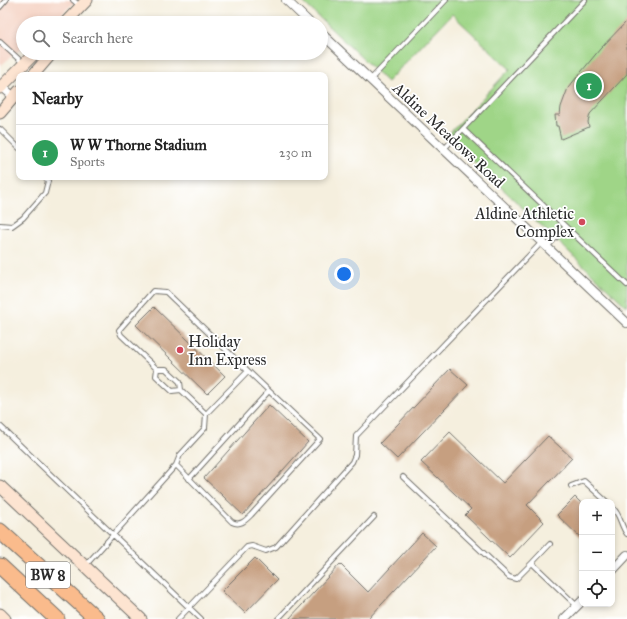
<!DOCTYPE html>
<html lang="en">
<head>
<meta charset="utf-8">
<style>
  :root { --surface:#fff; --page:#f2f2f2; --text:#222; --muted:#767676; --line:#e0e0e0; --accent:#7c3aed }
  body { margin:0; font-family:"IM FELL Great Primer",serif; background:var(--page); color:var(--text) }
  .controls { position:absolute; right:12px; bottom:12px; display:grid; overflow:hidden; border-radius:8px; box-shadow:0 2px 6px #0003 }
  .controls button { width:36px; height:36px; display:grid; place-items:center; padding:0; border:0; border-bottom:1px solid var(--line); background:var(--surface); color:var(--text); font:20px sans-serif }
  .you { position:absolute; left:344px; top:274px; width:14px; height:14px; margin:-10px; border:3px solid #fff; border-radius:50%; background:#1a73e8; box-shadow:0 0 0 6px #1a73e833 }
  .badge { display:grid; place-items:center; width:26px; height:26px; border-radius:50%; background:var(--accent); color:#fff; font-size:13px; font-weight:700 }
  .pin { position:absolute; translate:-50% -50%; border:2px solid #fff; box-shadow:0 1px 4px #0006 }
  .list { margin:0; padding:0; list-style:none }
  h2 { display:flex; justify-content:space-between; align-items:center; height:52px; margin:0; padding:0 16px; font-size:17px }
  h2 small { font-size:13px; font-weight:400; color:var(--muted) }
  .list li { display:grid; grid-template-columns:26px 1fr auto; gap:12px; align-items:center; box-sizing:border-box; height:56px; padding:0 16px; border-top:1px solid var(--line) }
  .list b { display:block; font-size:15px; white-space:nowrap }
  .list p { margin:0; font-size:13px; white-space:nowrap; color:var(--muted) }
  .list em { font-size:13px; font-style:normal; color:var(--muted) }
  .icon { flex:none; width:22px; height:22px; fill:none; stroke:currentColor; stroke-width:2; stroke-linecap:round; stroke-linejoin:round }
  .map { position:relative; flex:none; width:627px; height:619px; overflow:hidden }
  .search { position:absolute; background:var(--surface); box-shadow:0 2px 6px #0003; left:16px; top:16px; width:312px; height:44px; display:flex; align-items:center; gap:10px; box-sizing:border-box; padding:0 14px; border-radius:22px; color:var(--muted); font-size:15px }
  .panel { position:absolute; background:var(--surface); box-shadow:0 2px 6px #0003; left:16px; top:72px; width:312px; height:108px; border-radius:8px }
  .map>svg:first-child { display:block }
  .built { fill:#f5d2c2 }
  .green { fill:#9fd587; stroke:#658059 }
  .building { fill:#c69f80 }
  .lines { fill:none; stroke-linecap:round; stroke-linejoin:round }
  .service-casing { stroke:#72706a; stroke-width:6 }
  .minor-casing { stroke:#72706a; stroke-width:10 }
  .secondary-casing { stroke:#72706a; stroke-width:13 }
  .motorway-casing { stroke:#72706a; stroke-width:17 }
  .service { stroke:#fff; stroke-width:4 }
  .minor { stroke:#fff; stroke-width:8 }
  .secondary { stroke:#fde4d1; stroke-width:11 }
  .motorway { stroke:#fabb8c; stroke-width:15 }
  .poi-dot { fill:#d1495b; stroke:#fff; stroke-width:1.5 }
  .labels { text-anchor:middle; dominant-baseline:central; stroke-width:3.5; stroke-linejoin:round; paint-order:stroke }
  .shield { fill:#fff; stroke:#6b6b6b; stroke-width:1 }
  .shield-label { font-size:15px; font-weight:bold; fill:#2b2b2b }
  .street-label { font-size:16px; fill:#2b2b2b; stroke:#fff }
  .poi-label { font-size:16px; fill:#2b2b2b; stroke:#fff; text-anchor:end }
</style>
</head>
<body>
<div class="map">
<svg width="627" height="619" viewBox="0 0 627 619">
  <rect width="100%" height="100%" fill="#fff"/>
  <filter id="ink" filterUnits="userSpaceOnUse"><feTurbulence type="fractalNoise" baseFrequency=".025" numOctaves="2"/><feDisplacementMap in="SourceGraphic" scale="8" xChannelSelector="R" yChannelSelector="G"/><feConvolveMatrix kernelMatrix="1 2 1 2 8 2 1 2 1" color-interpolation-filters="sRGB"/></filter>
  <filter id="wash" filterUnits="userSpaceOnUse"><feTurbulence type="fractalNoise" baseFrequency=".012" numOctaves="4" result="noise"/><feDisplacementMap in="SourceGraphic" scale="16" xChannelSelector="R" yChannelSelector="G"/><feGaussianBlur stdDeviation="0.9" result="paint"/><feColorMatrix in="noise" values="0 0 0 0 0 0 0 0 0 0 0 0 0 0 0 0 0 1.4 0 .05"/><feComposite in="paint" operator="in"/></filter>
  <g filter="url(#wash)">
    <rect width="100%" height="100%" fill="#f5efde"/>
    <!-- built -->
    <path class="built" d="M 0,0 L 77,0 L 52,23 L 23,23 L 23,47 L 0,66 Z"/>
    <!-- green -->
    <path class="green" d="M 301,0 L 627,0 L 627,307 L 447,136 L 510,69 L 452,14 L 387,82 Z"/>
    <g id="blocks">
      <!-- building -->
      <path class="building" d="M 627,21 L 627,74 L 590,114 L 588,122 L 589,127 L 561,139 L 558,126 L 556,126 L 555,115 L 560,115 L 561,107 L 568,88 L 600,49 Z
        M 154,307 L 225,376 L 207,394 L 136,325 Z
        M 450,369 L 468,385 L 397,459 L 380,443 Z
        M 269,405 L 308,442 L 243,515 L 204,478 Z
        M 450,432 L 503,483 L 548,436 L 572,458 L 527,505 L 544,522 L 510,558 L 465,515 L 471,509 L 421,462 Z
        M 575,497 L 582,504 L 582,539 L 557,515 Z
        M 422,533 L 436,546 L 368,619 L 289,619 L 340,564 L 368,592 Z
        M 255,558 L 277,580 L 245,613 L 222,591 Z"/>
    </g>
  </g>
  <g filter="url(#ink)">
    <use href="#blocks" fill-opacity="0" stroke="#72706a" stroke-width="1"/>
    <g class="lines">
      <defs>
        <path id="service" d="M 73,0 L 80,6
          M 0,7 L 6,0
          M 0,42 L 23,63
          M 370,80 L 446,0
          M 0,129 L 19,148
          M 463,129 L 627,285
          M 444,149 L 585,0
          M 0,225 L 12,226 L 23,218 L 45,193 L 48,181 L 45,177
          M 547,247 L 566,227
          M 157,369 L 156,376 L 172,391 L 181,390
          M 248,371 L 269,391
          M 0,426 L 201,619
          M 176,465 L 180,455 L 205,428 L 206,414 L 181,390 L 180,382 L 166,369 L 157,369 L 121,335 L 119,330 L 153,291 L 166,292 L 248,371 L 206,414
          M 403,477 L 509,577 L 516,579 L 532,563 L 577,606
          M 571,486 L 584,481 L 607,502
          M 612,507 C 621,515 620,525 627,534
          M 532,563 L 550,544
          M 85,566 L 176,465 L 232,522 C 240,526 245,521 251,515 L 320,439 L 269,391 L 189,479
          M 178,619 L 247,547 L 252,546 L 266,551 L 276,547 L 352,462 L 355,455 L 356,436 L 542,242
          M 278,619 L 374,517"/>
        <path id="minor" d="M 286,0 L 310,23
          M 321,33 L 627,323
          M 0,85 L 14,97
          M 612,571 L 627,555
          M 564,619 L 582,601"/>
        <path id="secondary" d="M 65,23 L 87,0
          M 33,75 L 52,53
          M 0,88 L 35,53
          M 0,113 L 19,91
          M 0,486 L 141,619
          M 0,614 L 5,619"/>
        <path id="motorway" d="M 0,531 L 97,619
          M 0,566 L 57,619"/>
      </defs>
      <!-- service casing -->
      <use href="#service" class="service-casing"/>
      <!-- minor casing -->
      <use href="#minor" class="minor-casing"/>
      <!-- secondary casing -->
      <use href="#secondary" class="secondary-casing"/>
      <!-- motorway casing -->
      <use href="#motorway" class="motorway-casing"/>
      <!-- service -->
      <use href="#service" class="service"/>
      <!-- minor -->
      <use href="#minor" class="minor"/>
      <!-- secondary -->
      <use href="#secondary" class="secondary"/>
      <!-- motorway -->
      <use href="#motorway" class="motorway"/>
    </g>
  </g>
  <!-- markers -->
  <g class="poi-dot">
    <circle cx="582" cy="222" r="4"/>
    <circle cx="180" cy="350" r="4"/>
  </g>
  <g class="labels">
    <!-- shield labels -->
    <rect class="shield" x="26" y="562" width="44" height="26" rx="3"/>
    <g class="shield-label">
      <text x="48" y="575">BW 8</text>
    </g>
    <!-- street labels -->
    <g class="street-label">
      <text transform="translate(449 135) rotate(43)">Aldine Meadows Road</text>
    </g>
    <!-- poi labels -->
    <g class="poi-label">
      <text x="574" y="213">Aldine Athletic<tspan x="574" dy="18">Complex</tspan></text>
      <text x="188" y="341" text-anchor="start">Holiday<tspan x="188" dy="18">Inn Express</tspan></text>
    </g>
  </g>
</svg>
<div class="controls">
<button>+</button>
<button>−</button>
<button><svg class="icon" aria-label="locate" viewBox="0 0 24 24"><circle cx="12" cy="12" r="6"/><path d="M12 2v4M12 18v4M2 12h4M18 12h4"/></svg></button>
</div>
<div class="you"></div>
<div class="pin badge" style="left:589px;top:86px;background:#2e9e5b">1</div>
<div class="search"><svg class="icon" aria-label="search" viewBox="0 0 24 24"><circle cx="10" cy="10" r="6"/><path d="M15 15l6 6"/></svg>Search here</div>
<section class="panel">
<h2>Nearby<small></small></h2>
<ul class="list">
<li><span class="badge" style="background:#2e9e5b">1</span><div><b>W W Thorne Stadium</b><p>Sports</p></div><em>230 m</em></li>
</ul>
</section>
</div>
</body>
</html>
